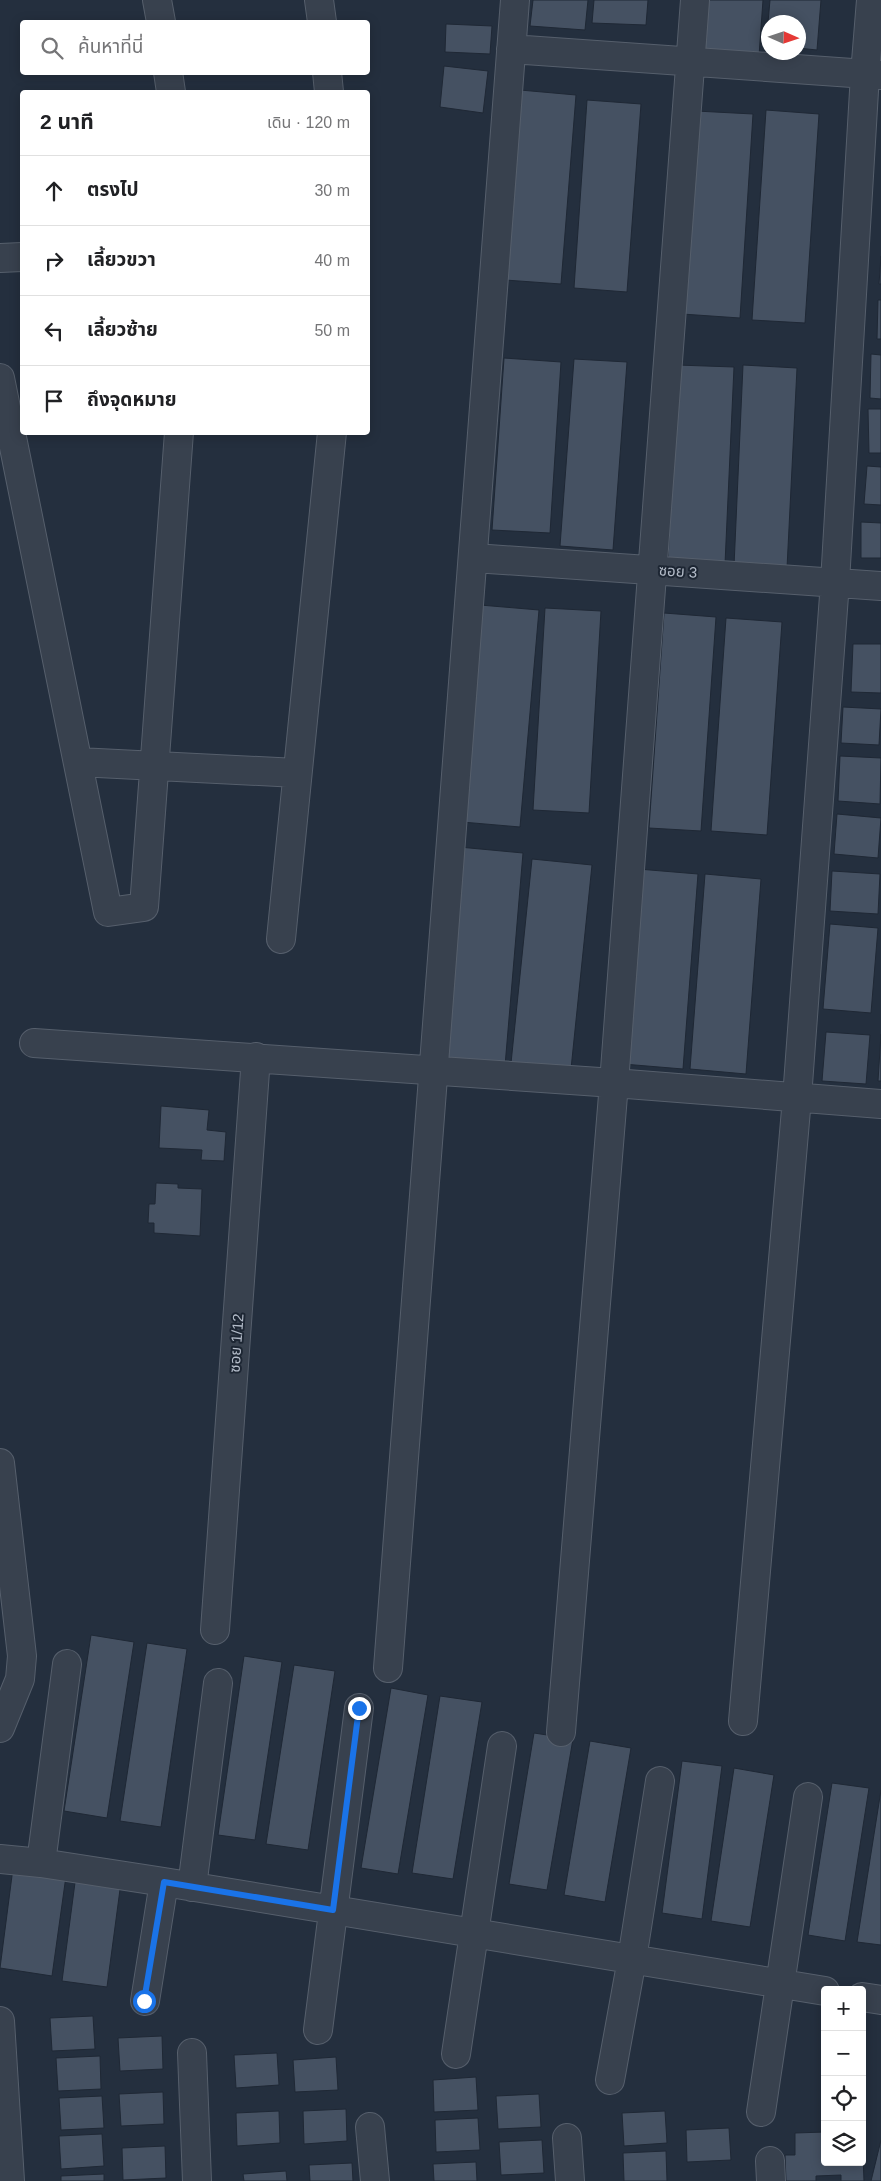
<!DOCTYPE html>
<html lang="th">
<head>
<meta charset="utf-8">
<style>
  :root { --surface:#fff; --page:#f6f6f6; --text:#202124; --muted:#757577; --line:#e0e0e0 }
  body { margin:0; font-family:Arial,"Noto Sans Thai",sans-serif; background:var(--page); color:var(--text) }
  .controls { position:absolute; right:15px; bottom:15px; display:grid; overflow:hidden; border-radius:5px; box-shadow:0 2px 12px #0003 }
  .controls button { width:45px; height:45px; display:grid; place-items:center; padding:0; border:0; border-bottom:1px solid var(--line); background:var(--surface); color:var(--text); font:25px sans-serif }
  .compass { position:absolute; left:761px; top:15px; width:45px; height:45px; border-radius:50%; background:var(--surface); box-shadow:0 2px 12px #0003; rotate:93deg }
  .stop { position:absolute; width:15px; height:15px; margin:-11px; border:4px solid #1a73e8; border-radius:50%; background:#fff }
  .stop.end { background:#1a73e8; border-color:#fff; box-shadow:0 1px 5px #0008 }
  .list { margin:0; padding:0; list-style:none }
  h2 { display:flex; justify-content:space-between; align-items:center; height:65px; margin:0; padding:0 20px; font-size:21px }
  h2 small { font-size:16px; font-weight:400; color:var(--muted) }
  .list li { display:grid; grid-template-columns:32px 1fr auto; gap:15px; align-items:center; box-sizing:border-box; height:70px; padding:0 20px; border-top:1px solid var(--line) }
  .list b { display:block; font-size:19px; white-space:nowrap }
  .list em { font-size:16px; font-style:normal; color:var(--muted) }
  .icon { flex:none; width:28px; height:28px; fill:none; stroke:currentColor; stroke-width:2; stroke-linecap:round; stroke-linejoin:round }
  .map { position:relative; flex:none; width:881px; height:2181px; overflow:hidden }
  .search { position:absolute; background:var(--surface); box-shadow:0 2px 12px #0003; left:20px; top:20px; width:350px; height:55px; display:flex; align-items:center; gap:12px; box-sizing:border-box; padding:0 18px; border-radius:5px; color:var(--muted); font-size:19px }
  .panel { position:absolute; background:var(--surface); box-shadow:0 2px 12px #0003; left:20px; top:90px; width:350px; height:345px; border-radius:5px }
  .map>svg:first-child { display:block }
  .building { fill:#455162; stroke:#1f2835 }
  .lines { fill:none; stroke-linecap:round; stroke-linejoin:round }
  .minor-casing { stroke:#565f6c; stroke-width:30 }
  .minor { stroke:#38414e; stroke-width:28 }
  .route { stroke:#1a73e8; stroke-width:6 }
  .labels { text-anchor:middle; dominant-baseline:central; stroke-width:4; stroke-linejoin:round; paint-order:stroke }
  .street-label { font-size:15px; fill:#b4bcc9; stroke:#1d2633 }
</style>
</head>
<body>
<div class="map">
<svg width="881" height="2181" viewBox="0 0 881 2181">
  <rect width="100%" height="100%" fill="#242f3e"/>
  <!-- building -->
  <path class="building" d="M 533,0 L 588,0 L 585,30 L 530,26 Z
    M 594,0 L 648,0 L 646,25 L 592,23 Z
    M 704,0 L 763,0 L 759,56 L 700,51 Z
    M 770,0 L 821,0 L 817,50 L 798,48 L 798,22 L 768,22 L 768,45 L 766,45 Z
    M 446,24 L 492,26 L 490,54 L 445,52 Z
    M 444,66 L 488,71 L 483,113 L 440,107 Z
    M 520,90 L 576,95 L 561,284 L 505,280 Z
    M 587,100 L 641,104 L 627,292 L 574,288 Z
    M 766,110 L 819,114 L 805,323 L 752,320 Z
    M 696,111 L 753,114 L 740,318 L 682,314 Z
    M 881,256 L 881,284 L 879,284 Z
    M 878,300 L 881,300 L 881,339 L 877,339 Z
    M 871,354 L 881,355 L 881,399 L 870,398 Z
    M 504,358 L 561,362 L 550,533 L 492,530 Z
    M 574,359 L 627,362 L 613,550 L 560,546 Z
    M 677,365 L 734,367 L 725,564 L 668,561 Z
    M 743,365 L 797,368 L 787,568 L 734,566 Z
    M 868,409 L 881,409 L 881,453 L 869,453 Z
    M 867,466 L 881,467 L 881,505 L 864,504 Z
    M 861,522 L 881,523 L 881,558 L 861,558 Z
    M 480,605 L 539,610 L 520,827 L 462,822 Z
    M 545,608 L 601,611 L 589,813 L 533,810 Z
    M 664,613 L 716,617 L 701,831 L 649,828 Z
    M 726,618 L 782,622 L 767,835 L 711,831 Z
    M 853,644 L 881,644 L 881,693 L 851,692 Z
    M 843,707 L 881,709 L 879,745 L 841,743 Z
    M 840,756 L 881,758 L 880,804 L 838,801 Z
    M 837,814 L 881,818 L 878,858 L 834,854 Z
    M 459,847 L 523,853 L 505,1066 L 440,1060 Z
    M 532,859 L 592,865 L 571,1069 L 511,1063 Z
    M 638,869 L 698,874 L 683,1069 L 623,1064 Z
    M 832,871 L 880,874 L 878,914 L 830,911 Z
    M 705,874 L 761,879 L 746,1074 L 690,1069 Z
    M 830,924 L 878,928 L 871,1013 L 823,1009 Z
    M 826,1032 L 870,1035 L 866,1084 L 822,1081 Z
    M 881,1034 L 881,1081 L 878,1081 Z
    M 161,1106 L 209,1110 L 207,1130 L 226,1132 L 224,1161 L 201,1160 L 202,1150 L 159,1148 Z
    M 156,1183 L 178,1184 L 178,1188 L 202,1189 L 200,1236 L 154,1233 L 154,1223 L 148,1223 L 149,1204 L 155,1204 Z
    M 91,1635 L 134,1642 L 107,1818 L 64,1811 Z
    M 147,1643 L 187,1649 L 161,1827 L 120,1821 Z
    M 244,1656 L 282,1662 L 255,1840 L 218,1835 Z
    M 294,1665 L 335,1671 L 308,1850 L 266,1844 Z
    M 391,1688 L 428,1695 L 398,1874 L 361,1868 Z
    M 440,1696 L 482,1702 L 453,1879 L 412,1873 Z
    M 534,1733 L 573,1739 L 547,1890 L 509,1884 Z
    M 590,1741 L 631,1748 L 605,1902 L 564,1895 Z
    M 682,1761 L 722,1766 L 702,1919 L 662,1913 Z
    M 734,1768 L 774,1775 L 750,1927 L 711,1921 Z
    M 832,1783 L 869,1788 L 845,1941 L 808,1935 Z
    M 881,1790 L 881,1945 L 857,1942 Z
    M 13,1868 L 66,1876 L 52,1976 L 0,1968 Z
    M 76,1875 L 121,1882 L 107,1987 L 62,1981 Z
    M 93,2016 L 95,2049 L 52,2051 L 50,2018 Z
    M 162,2036 L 163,2069 L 120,2071 L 118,2038 Z
    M 277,2053 L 279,2085 L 236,2088 L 234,2055 Z
    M 100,2056 L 101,2089 L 58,2091 L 56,2058 Z
    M 336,2057 L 338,2090 L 295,2092 L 293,2060 Z
    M 476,2077 L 478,2110 L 434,2112 L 433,2080 Z
    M 163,2092 L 164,2124 L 121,2126 L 119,2094 Z
    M 539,2094 L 541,2127 L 498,2129 L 496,2096 Z
    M 102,2096 L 104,2128 L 61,2130 L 59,2098 Z
    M 346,2109 L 347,2141 L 304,2144 L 303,2111 Z
    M 279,2111 L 280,2143 L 237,2146 L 236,2113 Z
    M 665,2111 L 667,2143 L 624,2146 L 622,2113 Z
    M 478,2118 L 480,2150 L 436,2152 L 435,2120 Z
    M 729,2128 L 731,2160 L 687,2162 L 686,2130 Z
    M 862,2130 L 864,2181 L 841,2181 L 841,2175 L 816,2176 L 816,2181 L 786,2181 L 785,2155 L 795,2155 L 795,2133 L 825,2132 L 825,2162 L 862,2162 Z
    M 102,2134 L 104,2166 L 61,2169 L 59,2136 Z
    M 542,2140 L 544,2173 L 501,2175 L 499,2142 Z
    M 881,2140 L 881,2181 L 871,2181 Z
    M 165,2146 L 166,2178 L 123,2180 L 122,2148 Z
    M 666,2151 L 667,2181 L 624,2181 L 623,2153 Z
    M 476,2162 L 477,2181 L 434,2181 L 433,2164 Z
    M 352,2163 L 353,2181 L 310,2181 L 309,2165 Z
    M 286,2171 L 287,2181 L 244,2181 L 243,2174 Z
    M 104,2174 L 104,2181 L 61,2181 L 61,2176 Z"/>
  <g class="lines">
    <defs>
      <path id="minor" d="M 157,0 L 161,22
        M 319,0 L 322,22
        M 511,49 L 881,75
        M 168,72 L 171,92
        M 327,72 L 329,92
        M 0,258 L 22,257
        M 0,378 L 108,912 L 144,907 L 179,432
        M 474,558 L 881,586
        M 78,762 L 297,773
        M 281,939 L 332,432
        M 34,1043 L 614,1083 L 881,1104
        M 0,1463 L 22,1656 L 20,1679 L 0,1728
        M 215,1630 L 256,1057
        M 388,1668 L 515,0
        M 743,1721 L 797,1098 L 835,582 L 865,74 L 871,0
        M 561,1732 L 614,1083 L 695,0
        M 0,1859 L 41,1863 L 164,1882 L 825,1991
        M 41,1863 L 67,1664
        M 192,1887 L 218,1683
        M 862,1997 L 881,2000
        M 145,2001 L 164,1882
        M 0,2021 L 10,2181
        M 318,2030 L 359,1708
        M 192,2053 L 197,2181
        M 456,2054 L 502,1746
        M 610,2080 L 632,1959 L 660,1781
        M 761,2112 L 808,1797
        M 370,2127 L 375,2181
        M 567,2138 L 570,2181
        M 770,2161 L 771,2181"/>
    </defs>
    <!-- minor casing -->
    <use href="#minor" class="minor-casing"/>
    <!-- minor -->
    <use href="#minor" class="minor"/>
  </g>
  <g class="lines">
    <!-- route -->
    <path class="route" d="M 144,2001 L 164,1882 L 333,1910 L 359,1708"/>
  </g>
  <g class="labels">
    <!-- street labels -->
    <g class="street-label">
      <text transform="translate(678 571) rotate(4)">ซอย 3</text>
      <text transform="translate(236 1343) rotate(-86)">ซอย 1/12</text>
    </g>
  </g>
</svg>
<div class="controls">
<button>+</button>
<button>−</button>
<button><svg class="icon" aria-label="locate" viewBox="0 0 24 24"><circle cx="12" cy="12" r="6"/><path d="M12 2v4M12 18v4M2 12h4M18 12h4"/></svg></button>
<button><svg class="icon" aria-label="layers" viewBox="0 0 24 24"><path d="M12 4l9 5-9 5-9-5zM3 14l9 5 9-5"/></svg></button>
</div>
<svg class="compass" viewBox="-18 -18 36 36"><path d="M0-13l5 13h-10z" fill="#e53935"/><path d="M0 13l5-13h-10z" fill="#757577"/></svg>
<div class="stop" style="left:144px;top:2001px"></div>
<div class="stop end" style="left:359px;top:1708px"></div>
<div class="search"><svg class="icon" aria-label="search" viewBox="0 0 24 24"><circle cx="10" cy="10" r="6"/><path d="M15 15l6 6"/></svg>ค้นหาที่นี่</div>
<section class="panel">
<h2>2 นาที<small>เดิน · 120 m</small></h2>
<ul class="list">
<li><svg class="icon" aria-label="ahead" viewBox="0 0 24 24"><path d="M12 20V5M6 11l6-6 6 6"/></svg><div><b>ตรงไป</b></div><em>30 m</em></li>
<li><svg class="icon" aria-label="right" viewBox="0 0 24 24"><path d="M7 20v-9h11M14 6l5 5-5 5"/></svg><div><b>เลี้ยวขวา</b></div><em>40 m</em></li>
<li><svg class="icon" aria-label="left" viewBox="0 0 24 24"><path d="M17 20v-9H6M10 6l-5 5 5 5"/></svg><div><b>เลี้ยวซ้าย</b></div><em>50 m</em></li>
<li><svg class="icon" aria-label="arrive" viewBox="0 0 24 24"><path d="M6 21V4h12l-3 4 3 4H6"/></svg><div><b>ถึงจุดหมาย</b></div></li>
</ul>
</section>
</div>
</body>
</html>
